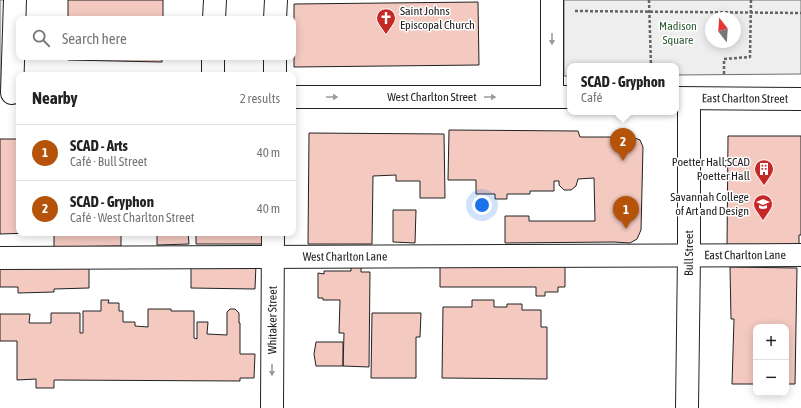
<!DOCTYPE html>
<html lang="en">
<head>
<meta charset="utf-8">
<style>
  :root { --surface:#fff; --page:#f2f2f2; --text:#222; --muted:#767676; --line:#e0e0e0; --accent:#b45309 }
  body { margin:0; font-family:"Asap Condensed",sans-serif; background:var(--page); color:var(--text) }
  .controls { position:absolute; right:12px; bottom:12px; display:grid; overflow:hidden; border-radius:8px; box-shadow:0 2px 10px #0003 }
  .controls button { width:36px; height:36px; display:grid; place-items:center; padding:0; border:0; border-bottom:1px solid var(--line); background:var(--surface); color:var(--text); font:20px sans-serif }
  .compass { position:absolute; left:705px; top:12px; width:36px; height:36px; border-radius:50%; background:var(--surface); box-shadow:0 2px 10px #0003; rotate:343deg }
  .you { position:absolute; left:482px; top:205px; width:14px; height:14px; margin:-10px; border:3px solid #fff; border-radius:50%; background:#1a73e8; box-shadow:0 0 0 6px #1a73e833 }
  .badge { display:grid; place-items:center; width:26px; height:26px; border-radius:50%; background:var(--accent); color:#fff; font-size:13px; font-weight:700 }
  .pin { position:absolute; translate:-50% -33px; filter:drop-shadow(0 1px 2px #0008) }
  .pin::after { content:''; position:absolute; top:21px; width:14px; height:12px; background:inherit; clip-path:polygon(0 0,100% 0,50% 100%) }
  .popup { position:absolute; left:567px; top:63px; width:112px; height:52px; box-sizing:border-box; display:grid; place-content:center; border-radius:8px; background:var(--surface); filter:drop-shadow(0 1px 3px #0005); font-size:13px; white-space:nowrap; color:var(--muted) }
  .popup b { font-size:15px; color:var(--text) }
  .popup::after { content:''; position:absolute; left:50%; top:100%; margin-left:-8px; border:8px solid transparent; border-top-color:var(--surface) }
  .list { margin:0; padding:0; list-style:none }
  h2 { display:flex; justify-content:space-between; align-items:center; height:52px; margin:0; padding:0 16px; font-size:17px }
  h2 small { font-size:13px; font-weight:400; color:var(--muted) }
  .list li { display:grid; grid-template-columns:26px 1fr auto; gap:12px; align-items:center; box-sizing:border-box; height:56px; padding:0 16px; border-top:1px solid var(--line) }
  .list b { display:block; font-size:15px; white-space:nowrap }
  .list p { margin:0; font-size:13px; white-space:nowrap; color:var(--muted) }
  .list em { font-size:13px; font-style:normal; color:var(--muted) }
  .icon { flex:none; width:22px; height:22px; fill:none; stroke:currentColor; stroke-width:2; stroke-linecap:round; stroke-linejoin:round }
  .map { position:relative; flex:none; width:801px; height:408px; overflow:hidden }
  .search { position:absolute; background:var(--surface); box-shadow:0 2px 10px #0003; left:16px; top:16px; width:280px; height:44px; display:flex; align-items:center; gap:10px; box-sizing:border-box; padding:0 14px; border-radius:8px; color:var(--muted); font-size:15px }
  .panel { position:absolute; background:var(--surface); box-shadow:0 2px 10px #0003; left:16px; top:72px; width:280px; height:164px; border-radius:8px }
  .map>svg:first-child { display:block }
  .green { fill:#eee; stroke:#6f6f6f; fill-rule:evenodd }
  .building { fill:#f3c9c0; stroke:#222 }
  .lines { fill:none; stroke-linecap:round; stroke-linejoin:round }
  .minor-casing { stroke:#222; stroke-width:24 }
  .major-casing { stroke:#222; stroke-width:24 }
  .path { stroke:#646464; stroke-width:2.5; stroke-dasharray:3 2; stroke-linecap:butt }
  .minor { stroke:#fff; stroke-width:22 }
  .major { stroke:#fff; stroke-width:22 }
  .oneway { fill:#9c9c9c }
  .labels { text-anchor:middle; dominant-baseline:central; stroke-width:3; stroke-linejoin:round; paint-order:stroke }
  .poi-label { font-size:12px; fill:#222; stroke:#fff; text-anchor:end }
  .park-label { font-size:12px; fill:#2f5e38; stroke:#fff }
  .street-label { font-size:12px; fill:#222; stroke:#fff }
</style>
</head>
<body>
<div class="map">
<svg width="801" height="408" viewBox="0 0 801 408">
  <rect width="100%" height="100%" fill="#fff"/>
  <!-- green -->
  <path class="green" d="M 0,0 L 6,0 L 7,87 L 0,87 Z
    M 564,0 L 801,0 L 801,74 L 676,75 L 676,66 L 570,66 L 570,76 L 564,76 ZM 711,18 L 735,18 L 735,42 L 711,42 Z"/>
  <!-- building -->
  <path class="building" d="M 68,0 L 163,0 L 163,19 L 68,19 Z
    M 478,2 L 479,65 L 294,67 L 294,4 Z
    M 68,57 L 162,57 L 162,62 L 68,60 Z
    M 449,130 L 578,131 L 580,137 L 632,137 L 640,140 L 643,147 L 641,230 L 637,239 L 630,243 L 614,242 L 505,243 L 505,216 L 529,216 L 529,221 L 595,221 L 594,178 L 578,179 L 576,186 L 571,190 L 564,190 L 559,185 L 559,181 L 554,181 L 554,191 L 530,191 L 530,194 L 507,194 L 507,199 L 495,199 L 495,194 L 476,194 L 476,180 L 448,180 Z
    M 309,133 L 444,134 L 445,198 L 420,198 L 420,181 L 396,181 L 396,175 L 373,176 L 372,244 L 308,244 Z
    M 728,136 L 801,136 L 801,235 L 799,235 L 799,248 L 727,247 Z
    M 0,139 L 19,139 L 19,233 L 32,233 L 0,234 Z
    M 393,210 L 416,210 L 415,243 L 393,242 Z
    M 54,233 L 121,233 L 121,246 L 54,247 Z
    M 157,233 L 188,233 L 189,244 L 157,245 Z
    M 196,233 L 263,233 L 263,244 L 196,244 Z
    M 191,263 L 256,264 L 255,289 L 191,288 Z
    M 440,266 L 565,266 L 565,287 L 558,287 L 558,292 L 545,292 L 545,296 L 536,296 L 536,287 L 440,287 Z
    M 0,267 L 89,267 L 89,288 L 54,289 L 54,292 L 18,293 L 18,287 L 0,287 Z
    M 351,267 L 361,267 L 361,272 L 370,272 L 369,367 L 343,366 L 344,333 L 339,333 L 340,300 L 323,300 L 323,298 L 318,298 L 318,273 L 324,274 L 324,271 L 351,271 Z
    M 730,267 L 797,268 L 795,384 L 786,384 L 786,327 L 756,327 L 756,384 L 732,384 L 734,319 L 731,319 Z
    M 101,300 L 109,300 L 108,303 L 119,303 L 119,311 L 123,311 L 123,322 L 135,322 L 135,326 L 148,327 L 148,309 L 171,309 L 171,311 L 194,311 L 194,338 L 197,339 L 197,322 L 208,322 L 207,334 L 227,335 L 227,312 L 230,309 L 235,309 L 239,313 L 239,323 L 240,323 L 240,354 L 255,354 L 254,378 L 240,378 L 240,381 L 54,380 L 54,388 L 36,388 L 36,379 L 17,380 L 17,341 L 0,341 L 0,314 L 30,314 L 29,323 L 51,323 L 51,313 L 80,313 L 80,333 L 83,333 L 83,311 L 101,311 Z
    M 472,300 L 494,300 L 494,307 L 507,307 L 507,304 L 522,304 L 522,310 L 541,310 L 541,327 L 547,327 L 547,379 L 442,378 L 443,307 L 472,307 Z
    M 372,313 L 421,313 L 420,337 L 416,337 L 416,378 L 371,378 Z
    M 316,342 L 343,342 L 343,366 L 316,366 L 314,354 Z"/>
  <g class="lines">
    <defs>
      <g id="minor">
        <path d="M 214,19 L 215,0"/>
        <path d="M 213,75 L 213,57"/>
        <path d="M 12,93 L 15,0"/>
        <path id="s1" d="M 293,97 L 570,97"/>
        <path d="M 552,97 L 552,0"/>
        <path id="s2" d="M 676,98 L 801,99"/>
        <path id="s3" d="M 0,258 L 801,255"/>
        <path id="s4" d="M 687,408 L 689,255 L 689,99"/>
      </g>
      <g id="major">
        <path d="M 275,19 L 276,0"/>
        <path d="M 275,75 L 275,57"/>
        <path id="s5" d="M 272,408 L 273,233"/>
      </g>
    </defs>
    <!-- minor casing -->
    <use href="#minor" class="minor-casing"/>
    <!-- major casing -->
    <use href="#major" class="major-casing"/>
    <!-- path -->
    <path class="path" d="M 649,0 L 651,66
      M 575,11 L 801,13
      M 724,74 L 724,59 L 750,57 L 751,0"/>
    <!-- minor -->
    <use href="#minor" class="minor"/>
    <!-- major -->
    <use href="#major" class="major"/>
  </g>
  <!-- one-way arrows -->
  <defs><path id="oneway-solid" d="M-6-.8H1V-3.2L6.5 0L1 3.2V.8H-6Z"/></defs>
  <g class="oneway">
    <use href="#oneway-solid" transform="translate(552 39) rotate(90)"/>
    <use href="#oneway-solid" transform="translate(332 97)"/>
    <use href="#oneway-solid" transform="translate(490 97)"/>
    <use href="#oneway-solid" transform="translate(272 370) rotate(90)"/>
  </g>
  <!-- icons -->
  <defs>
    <symbol id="church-pin" viewBox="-11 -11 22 30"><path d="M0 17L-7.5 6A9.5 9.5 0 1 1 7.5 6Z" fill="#c62828" stroke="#fff"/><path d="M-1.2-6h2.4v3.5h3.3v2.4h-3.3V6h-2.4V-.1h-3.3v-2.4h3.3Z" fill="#fff"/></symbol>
    <symbol id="building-pin" viewBox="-11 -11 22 30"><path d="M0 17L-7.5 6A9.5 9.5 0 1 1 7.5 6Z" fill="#c62828" stroke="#fff"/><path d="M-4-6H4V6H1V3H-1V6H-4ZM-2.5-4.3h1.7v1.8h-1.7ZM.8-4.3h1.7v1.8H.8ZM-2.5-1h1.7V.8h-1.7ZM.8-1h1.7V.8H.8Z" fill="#fff"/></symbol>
    <symbol id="university-pin" viewBox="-11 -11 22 30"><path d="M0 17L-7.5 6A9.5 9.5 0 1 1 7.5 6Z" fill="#c62828" stroke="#fff"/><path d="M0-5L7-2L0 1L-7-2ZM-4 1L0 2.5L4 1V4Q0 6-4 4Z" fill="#fff"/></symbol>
  </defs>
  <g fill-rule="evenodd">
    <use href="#church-pin" x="375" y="7" width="22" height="30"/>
    <use href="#building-pin" x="753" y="158" width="22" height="30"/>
    <use href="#university-pin" x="752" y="193" width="22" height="30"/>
  </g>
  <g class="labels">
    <!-- poi labels -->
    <g class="poi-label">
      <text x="400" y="11" text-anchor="start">Saint Johns<tspan x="400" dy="14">Episcopal Church</tspan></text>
      <text x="750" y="162">Poetter Hall;SCAD<tspan x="750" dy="14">Poetter Hall</tspan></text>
      <text x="749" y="197">Savannah College<tspan x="749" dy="14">of Art and Design</tspan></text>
    </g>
    <!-- park labels -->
    <g class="park-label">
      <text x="678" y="26">Madison<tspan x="678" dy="14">Square</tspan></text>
    </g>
    <!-- street labels -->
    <g class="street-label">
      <text stroke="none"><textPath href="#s1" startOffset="139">West Charlton Street</textPath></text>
      <text stroke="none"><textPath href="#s2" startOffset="69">East Charlton Street</textPath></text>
      <text stroke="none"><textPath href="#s4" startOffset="155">Bull Street</textPath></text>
      <text stroke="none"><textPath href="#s3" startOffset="745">East Charlton Lane</textPath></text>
      <text stroke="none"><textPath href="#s3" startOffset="345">West Charlton Lane</textPath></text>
      <text stroke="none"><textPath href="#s5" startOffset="88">Whitaker Street</textPath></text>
    </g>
  </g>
</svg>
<div class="controls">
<button>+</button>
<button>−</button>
</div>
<svg class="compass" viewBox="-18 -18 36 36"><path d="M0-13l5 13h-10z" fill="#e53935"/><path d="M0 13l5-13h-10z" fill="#767676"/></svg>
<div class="you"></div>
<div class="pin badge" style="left:626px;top:229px">1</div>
<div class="pin badge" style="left:623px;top:161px">2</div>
<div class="popup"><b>SCAD - Gryphon</b>Café</div>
<div class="search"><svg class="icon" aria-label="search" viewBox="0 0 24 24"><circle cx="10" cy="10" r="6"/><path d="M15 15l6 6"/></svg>Search here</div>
<section class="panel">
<h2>Nearby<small>2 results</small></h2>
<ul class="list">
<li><span class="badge">1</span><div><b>SCAD - Arts</b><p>Café · Bull Street</p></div><em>40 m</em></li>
<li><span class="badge">2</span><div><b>SCAD - Gryphon</b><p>Café · West Charlton Street</p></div><em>40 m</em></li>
</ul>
</section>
</div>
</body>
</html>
